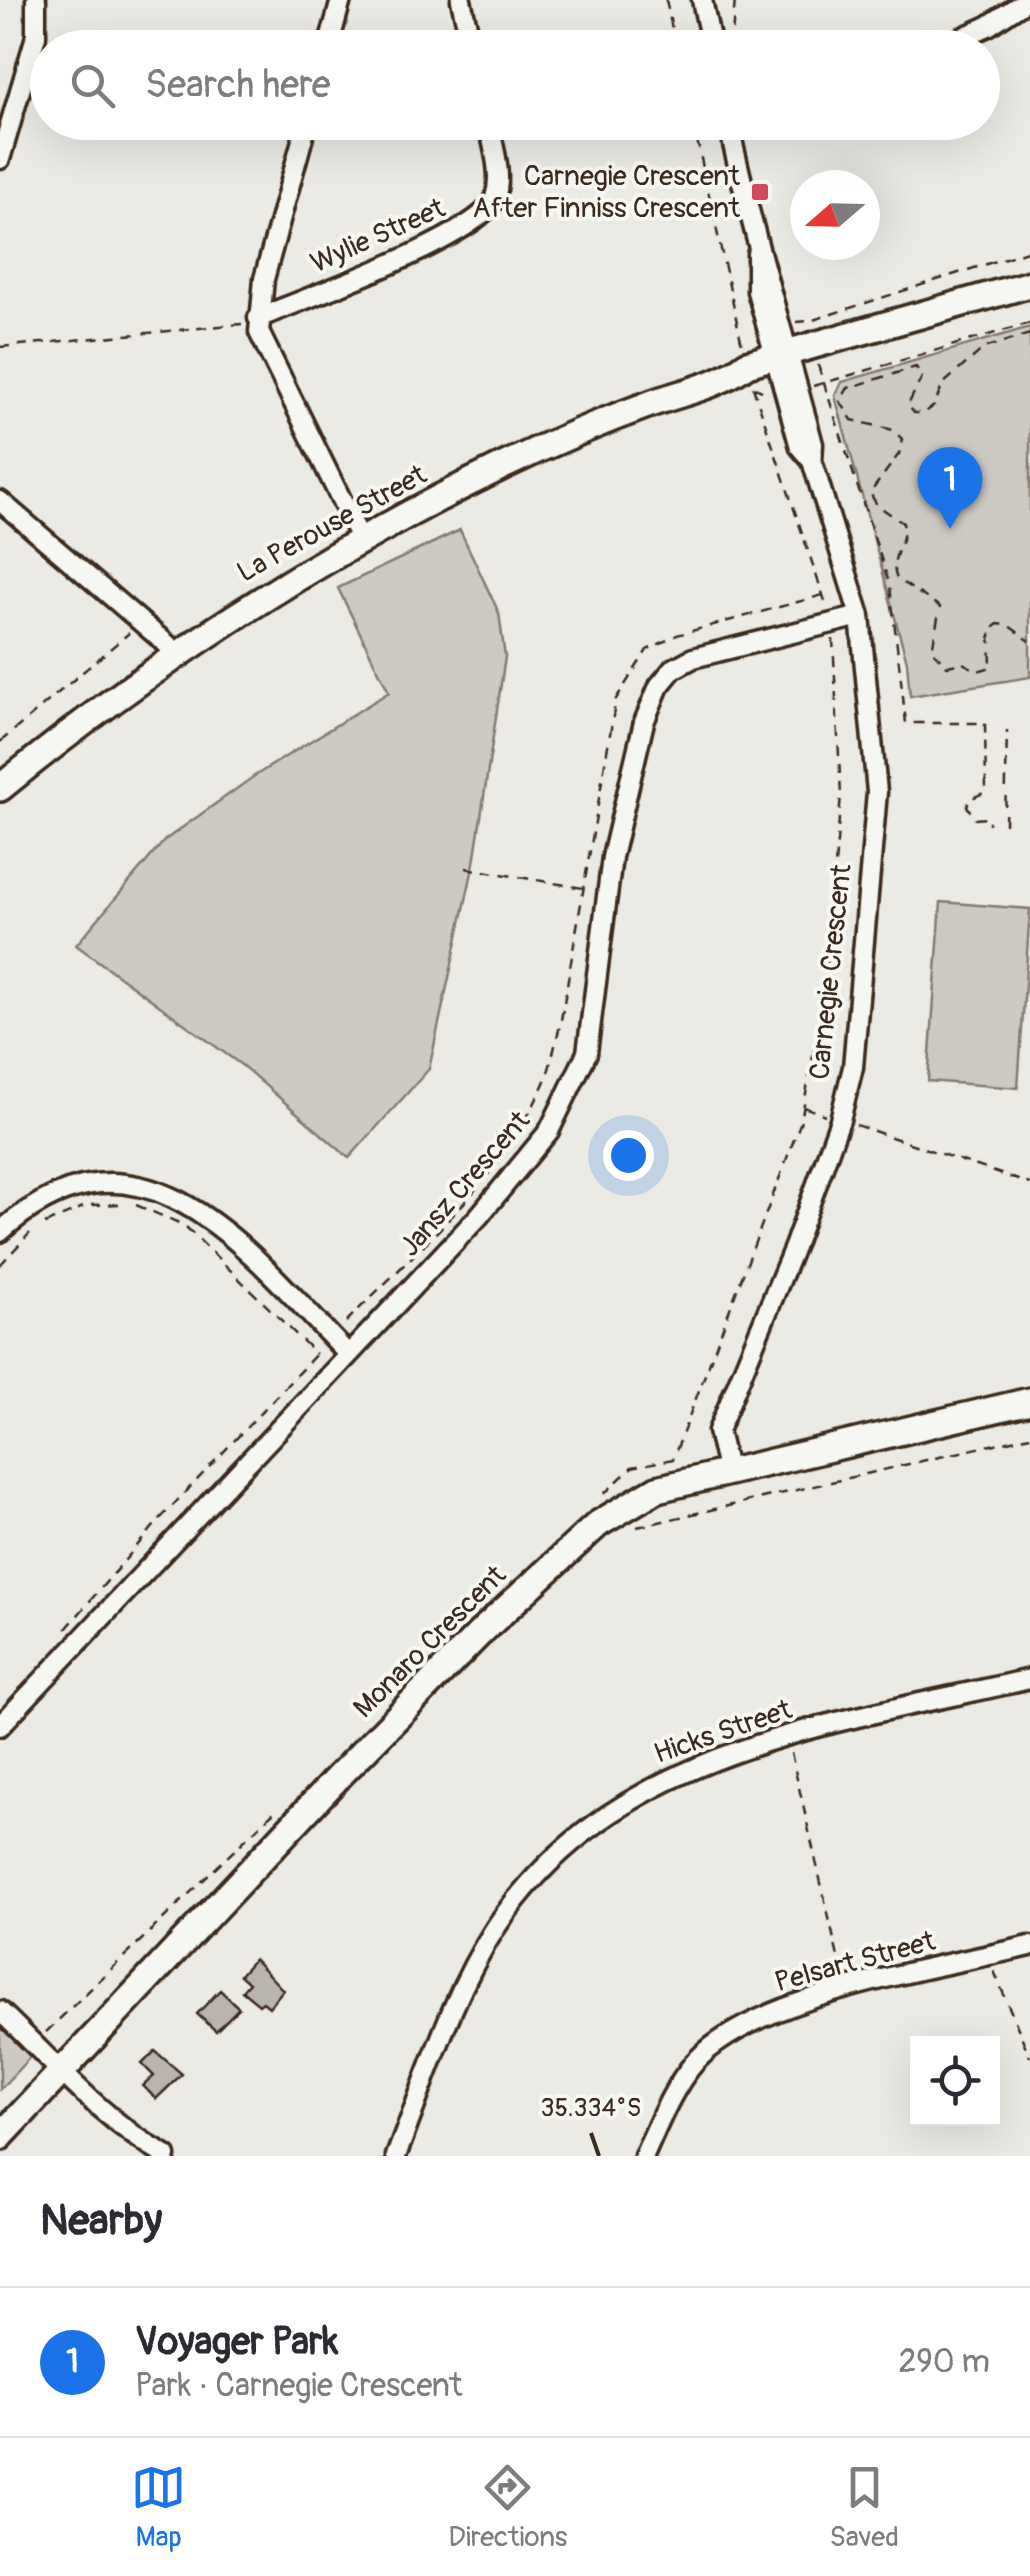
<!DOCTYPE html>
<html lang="en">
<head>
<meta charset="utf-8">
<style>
  :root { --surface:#fff; --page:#f7f7f7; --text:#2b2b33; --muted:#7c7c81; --line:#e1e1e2; --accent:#1a73e8 }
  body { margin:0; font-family:Pangolin,sans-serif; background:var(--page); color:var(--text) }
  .controls { position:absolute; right:30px; bottom:30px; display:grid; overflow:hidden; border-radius:0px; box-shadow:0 10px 40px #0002 }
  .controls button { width:90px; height:90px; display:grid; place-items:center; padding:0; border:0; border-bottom:2px solid var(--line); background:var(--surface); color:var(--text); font:50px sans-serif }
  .compass { position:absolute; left:790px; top:170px; width:90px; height:90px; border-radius:50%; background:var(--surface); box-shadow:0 10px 40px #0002; rotate:250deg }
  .you { position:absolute; left:628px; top:1155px; width:35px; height:35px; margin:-25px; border:8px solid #fff; border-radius:50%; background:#1a73e8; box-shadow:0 0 0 15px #1a73e833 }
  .badge { display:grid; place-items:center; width:65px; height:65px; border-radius:50%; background:var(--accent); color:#fff; font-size:32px; font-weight:700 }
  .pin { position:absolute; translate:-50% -82px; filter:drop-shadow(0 2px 5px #0008) }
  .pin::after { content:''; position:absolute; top:52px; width:35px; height:30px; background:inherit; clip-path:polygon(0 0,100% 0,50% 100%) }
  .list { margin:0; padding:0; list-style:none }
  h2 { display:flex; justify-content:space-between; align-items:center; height:130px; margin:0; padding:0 40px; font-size:42px }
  h2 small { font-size:32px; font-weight:400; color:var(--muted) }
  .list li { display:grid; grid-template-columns:65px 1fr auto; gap:30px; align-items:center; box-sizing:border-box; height:150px; padding:0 40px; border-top:2px solid var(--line) }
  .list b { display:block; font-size:38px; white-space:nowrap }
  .list p { margin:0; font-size:32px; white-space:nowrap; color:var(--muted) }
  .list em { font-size:32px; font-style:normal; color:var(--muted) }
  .icon { flex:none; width:55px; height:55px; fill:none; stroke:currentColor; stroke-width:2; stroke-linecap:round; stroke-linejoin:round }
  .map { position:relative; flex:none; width:1030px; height:2156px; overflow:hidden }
  .search { position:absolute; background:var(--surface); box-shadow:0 10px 40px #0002; left:30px; right:30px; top:30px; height:110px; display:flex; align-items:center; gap:25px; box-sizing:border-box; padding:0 35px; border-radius:55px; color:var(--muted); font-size:38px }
  .sheet { height:280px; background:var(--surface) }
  nav { display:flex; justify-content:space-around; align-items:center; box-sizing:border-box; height:140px; border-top:2px solid var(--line); background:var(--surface); font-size:28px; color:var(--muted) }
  nav a { display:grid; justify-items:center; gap:5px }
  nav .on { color:var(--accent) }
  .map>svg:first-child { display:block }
  .green { fill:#cdcac4; stroke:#847a71; stroke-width:2.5 }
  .building { fill:#bab4ae; stroke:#3b2a1e; stroke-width:2.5 }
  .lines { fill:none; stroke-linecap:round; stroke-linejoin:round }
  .street-casing { stroke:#3b2a1e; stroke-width:25 }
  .secondary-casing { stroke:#3b2a1e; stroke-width:32 }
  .path { stroke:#3b2a1e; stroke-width:2.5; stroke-dasharray:10 8; stroke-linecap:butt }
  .street { stroke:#f6f6f2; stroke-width:18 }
  .secondary { stroke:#f6f6f2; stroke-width:25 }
  .ticks { fill:none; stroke:#3b2a1e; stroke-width:4 }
  .poi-dot { fill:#d1495b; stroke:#f6f6f2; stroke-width:4 }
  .labels { text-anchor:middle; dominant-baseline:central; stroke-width:8; stroke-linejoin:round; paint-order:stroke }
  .poi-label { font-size:28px; fill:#3b2a1e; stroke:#f6f6f2; text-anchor:end }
  .street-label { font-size:28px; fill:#3b2a1e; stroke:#f6f6f2 }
  .ticks-label { font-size:25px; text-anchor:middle; fill:#3b2a1e; stroke:#f6f6f2; stroke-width:8; stroke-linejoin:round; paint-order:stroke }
</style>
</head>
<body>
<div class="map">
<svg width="1030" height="2156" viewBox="0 0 1030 2156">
  <rect width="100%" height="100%" fill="#ebeae5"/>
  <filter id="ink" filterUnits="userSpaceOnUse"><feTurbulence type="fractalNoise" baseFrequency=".01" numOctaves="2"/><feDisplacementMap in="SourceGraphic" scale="20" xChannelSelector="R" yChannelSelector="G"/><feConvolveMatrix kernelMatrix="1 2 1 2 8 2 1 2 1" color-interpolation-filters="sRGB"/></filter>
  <g filter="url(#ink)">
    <!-- green -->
    <path class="green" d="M 1030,327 L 1030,677 L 910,696 L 907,662 L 835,396 L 842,382 Z
      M 460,530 L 499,613 L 505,657 L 474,863 L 429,1069 L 349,1158 L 244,1067 L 76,945 L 165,840 L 253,777 L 389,692 L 338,588 Z
      M 941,902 L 1030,909 L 1018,1088 L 928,1081 Z
      M 0,2025 L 31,2056 L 0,2089 Z"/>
    <!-- building -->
    <path class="building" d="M 254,1959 L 283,1990 L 269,2007 L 263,2002 L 259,2005 L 242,1991 L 249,1983 L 240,1975 Z
      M 220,1990 L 239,2008 L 216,2031 L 197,2014 Z
      M 155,2051 L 182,2074 L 156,2099 L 143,2086 L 154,2076 L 142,2064 Z"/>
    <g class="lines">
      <defs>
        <path id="street" d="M 461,0 L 472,48
          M 702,0 L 712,48
          M 328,48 L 341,0
          M 939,48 L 988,26 L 1027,0
          M 307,122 L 264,279 L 259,332 L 360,538
          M 728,122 C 752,231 784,337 813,444 L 812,461
          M 0,159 L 36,36 L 36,0
          M 258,318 C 303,299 480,237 495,198 C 503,174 493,146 488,122
          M 0,501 L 176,652
          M 0,1232 C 142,1104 251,1255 348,1354
          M 728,1473 L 718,1431 L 794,1247 L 840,1120 L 853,1067 L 877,792 L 860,616 L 812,461 L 800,447 L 757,291 L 757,254
          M 0,1726 L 479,1216 L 549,1131 L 587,1053 L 612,857 L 644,722 L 659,686 L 673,669 L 693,658 L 860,616
          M 0,2011 C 53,2061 102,2120 166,2156
          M 396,2156 C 426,2080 451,1996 496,1927 C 616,1747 836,1724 1030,1679
          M 644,2156 C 658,2125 672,2088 695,2062 C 757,1994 939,1968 1030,1946"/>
        <path id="secondary" d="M 0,788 C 157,660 321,554 503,466 C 551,443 600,422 650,404 C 683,392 719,386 747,364 L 1030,284
          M 0,2137 L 339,1776 L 482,1631 L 598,1524 L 657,1489 L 1030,1401"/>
      </defs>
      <!-- street casing -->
      <use href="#street" class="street-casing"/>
      <!-- secondary casing -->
      <use href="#secondary" class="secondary-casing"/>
      <!-- path -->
      <path class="path" d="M 666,0 L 676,48
        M 731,48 L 735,0
        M 693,122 L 742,345
        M 750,138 L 759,122
        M 796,322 L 810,321 L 1030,250
        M 1030,334 L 984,348 L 943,384 L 934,406 L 924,413 L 914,413 L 908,405 L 922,377 L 916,367 L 848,388 L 840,401 L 852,420 L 893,430 L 902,439 L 899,454 L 870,493 L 877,505 L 903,523 C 908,544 887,556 897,579 L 940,607 L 932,650 L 947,666 L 963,663 L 978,671 L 991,667 L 990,630 L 998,624 L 1009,626 L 1030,641
        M 0,347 L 242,324
        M 818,365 L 890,586 L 906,723 L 985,723 L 986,792 L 970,799 L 967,806 L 975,819 L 989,818 L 989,824
        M 813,386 L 1030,323
        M 753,387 L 827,607
        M 753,387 L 768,394
        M 0,742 L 129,633
        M 1005,824 L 1007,730
        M 466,868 L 583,888
        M 804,1107 L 825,1115
        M 856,1125 L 1030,1184
        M 91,1205 L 123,1204
        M 136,1205 L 179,1223
        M 45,1224 L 83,1207
        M 186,1227 L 316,1354
        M 0,1265 L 30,1233
        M 346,1322 C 417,1250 507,1175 546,1078 C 552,1062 555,1043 560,1026 L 616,699 L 647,650 L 677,635 L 823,595
        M 604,1494 L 632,1467 L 673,1459 L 801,1121 L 824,995 L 841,795 L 833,639
        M 637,1527 L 1030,1436
        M 66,1629 L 160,1519 L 320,1350
        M 791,1753 L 841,1970
        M 994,1971 L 1030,2057
        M 46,2032 L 278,1808"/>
      <!-- street -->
      <use href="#street" class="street"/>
      <!-- secondary -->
      <use href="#secondary" class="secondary"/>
    </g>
  </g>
  <!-- ticks -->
  <path class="ticks" d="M 591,2133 L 599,2156"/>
  <!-- markers -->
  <rect class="poi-dot" x="750" y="182" width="20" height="20" rx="5"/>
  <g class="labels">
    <!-- poi labels -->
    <g class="poi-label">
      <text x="740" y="176">Carnegie Crescent<tspan x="740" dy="32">After Finniss Crescent</tspan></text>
    </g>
    <!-- street labels -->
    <g class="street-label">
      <text transform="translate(378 236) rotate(-24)">Wylie Street</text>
      <text transform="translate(332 524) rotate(-29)">La Perouse Street</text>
      <text transform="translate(831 972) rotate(-84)">Carnegie Crescent</text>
      <text transform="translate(465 1184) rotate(-49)">Jansz Crescent</text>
      <text transform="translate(430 1642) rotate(-45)">Monaro Crescent</text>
      <text transform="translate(723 1732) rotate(-19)">Hicks Street</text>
      <text transform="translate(855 1962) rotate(-15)">Pelsart Street</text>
    </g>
  </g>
  <g class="ticks-label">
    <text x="591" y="2116">35.334°S</text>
  </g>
</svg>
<div class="controls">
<button><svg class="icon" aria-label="locate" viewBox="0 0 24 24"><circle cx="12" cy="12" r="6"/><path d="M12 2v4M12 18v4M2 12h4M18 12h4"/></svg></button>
</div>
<svg class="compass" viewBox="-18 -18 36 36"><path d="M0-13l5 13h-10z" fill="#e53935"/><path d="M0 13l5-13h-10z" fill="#7c7c81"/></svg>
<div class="you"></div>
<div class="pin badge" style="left:950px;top:529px">1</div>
<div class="search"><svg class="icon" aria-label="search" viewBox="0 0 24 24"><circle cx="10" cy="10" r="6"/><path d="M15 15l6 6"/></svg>Search here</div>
</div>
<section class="sheet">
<h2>Nearby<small></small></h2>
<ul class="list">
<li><span class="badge">1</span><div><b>Voyager Park</b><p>Park · Carnegie Crescent</p></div><em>290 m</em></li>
</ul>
</section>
<nav>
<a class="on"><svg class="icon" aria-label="map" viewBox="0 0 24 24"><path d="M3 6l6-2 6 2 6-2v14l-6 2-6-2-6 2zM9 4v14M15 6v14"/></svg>Map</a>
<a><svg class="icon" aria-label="directions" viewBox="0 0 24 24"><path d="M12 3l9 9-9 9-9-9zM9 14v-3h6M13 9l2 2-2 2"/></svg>Directions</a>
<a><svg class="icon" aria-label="saved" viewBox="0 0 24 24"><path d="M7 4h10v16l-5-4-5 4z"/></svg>Saved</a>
</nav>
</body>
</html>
